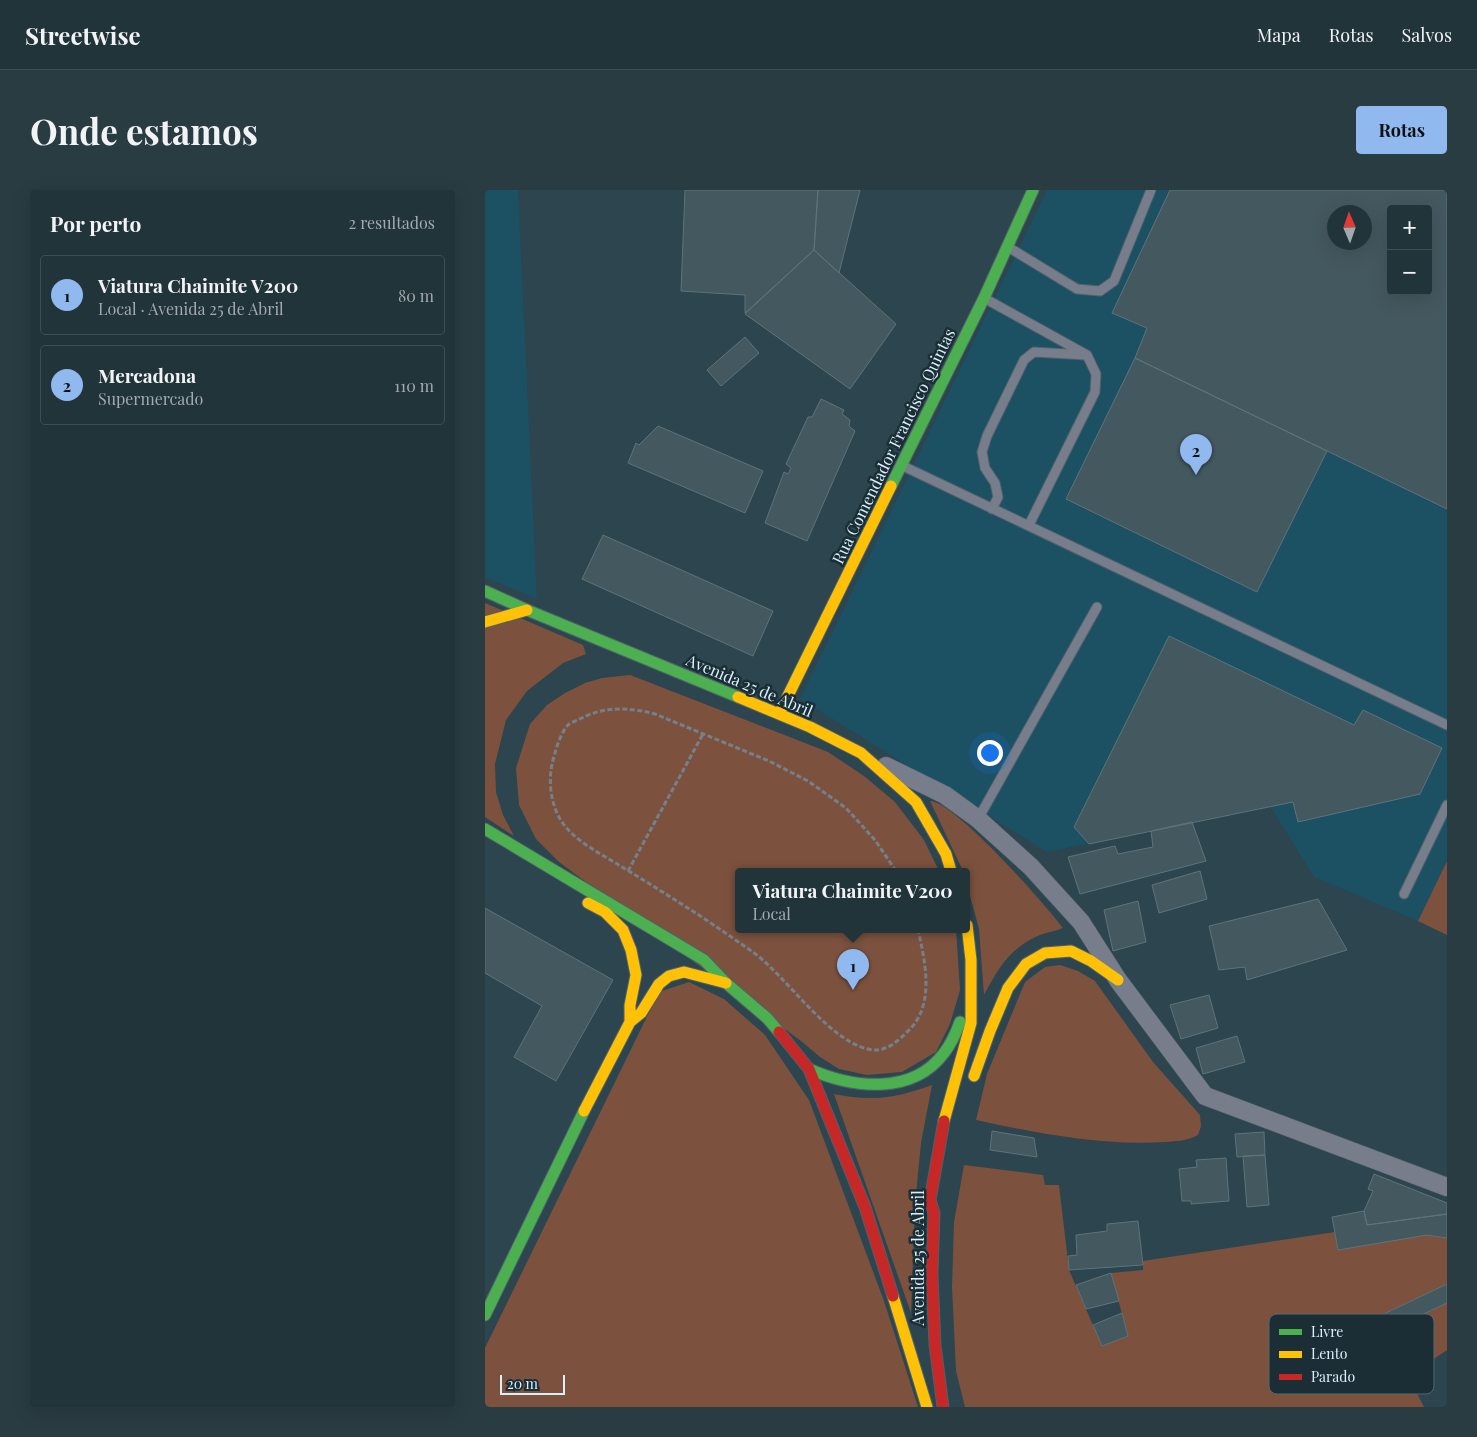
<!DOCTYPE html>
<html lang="pt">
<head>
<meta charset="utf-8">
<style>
  :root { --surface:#21343a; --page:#293c42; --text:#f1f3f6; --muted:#a2aaaf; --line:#3e4f54; --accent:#90b9f0 }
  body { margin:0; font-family:"Playfair Display",serif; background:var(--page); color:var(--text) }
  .controls { position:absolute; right:15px; top:15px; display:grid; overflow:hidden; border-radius:5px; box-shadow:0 5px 20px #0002 }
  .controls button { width:45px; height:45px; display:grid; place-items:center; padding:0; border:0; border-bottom:1px solid var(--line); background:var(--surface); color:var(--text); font:25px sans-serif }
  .compass { position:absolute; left:842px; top:15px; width:45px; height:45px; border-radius:50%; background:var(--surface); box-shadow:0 5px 20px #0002; rotate:358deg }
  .scale { position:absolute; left:15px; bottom:12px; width:65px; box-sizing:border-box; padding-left:5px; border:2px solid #d9f0fa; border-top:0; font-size:14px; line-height:18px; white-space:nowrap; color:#d9f0fa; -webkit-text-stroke:4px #1b2e36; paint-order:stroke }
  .you { position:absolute; left:504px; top:562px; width:18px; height:18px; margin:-12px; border:4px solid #fff; border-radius:50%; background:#1a73e8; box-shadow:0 0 0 8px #1a73e833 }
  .badge { display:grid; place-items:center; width:32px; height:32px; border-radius:50%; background:var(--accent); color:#111; font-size:16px; font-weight:700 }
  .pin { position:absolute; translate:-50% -41px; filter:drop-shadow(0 1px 2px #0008) }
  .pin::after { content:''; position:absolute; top:26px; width:18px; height:15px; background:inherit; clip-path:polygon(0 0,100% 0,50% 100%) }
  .popup { position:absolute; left:250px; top:678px; width:235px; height:65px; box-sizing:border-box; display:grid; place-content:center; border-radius:5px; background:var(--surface); filter:drop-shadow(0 1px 4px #0005); font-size:16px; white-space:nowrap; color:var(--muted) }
  .popup b { font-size:19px; color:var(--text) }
  .popup::after { content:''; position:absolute; left:50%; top:100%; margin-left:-10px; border:10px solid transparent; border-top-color:var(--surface) }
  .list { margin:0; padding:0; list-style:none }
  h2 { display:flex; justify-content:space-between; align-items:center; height:65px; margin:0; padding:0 20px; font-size:21px }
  h2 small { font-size:16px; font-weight:400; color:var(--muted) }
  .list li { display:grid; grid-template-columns:32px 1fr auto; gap:15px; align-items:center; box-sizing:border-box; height:80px; margin:0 10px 10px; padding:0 10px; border:1px solid var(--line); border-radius:5px }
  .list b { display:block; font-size:19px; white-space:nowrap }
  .list p { margin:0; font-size:16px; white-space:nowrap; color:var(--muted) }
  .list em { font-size:16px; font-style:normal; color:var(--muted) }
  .map { position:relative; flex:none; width:962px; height:1217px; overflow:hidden; border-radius:5px }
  header { display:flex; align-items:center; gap:30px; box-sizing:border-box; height:70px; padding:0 25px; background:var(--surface); border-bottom:1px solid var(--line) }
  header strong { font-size:24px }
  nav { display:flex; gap:28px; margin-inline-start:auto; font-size:18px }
  .intro { display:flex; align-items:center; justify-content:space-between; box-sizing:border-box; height:120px; padding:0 30px }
  h1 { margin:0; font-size:35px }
  .button { padding:12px 22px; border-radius:5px; background:var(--accent); color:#111; font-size:18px; font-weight:700 }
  main { display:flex; gap:30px; padding:0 30px }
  aside { flex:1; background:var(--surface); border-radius:5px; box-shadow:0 5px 20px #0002 }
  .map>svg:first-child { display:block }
  .built { fill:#1c5063; fill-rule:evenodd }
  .green { fill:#7c523e }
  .building { fill:#44585f; stroke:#5f737b; fill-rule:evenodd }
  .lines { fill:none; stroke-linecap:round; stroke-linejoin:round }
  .lane-casing { stroke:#4e626a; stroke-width:11 }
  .street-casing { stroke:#4e626a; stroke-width:19 }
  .fast-casing { stroke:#4e626a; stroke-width:13 }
  .slow-casing { stroke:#4e626a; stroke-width:13 }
  .jam-casing { stroke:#4e626a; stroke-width:13 }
  .path { stroke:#76808a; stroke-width:3; stroke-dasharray:5 2.5; stroke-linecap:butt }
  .lane { stroke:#777d8a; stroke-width:9 }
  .street { stroke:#777d8a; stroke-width:18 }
  .fast { stroke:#4caf50; stroke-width:11 }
  .slow { stroke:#ffc107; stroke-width:11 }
  .jam { stroke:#c62828; stroke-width:11 }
  .labels { text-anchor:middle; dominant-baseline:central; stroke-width:5; stroke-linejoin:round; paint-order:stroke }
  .street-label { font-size:16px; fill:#d9f0fa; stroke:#1b2e36 }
  .key { fill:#1b2e36; stroke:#546871; stroke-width:1 }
  .key-label { font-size:14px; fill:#d9f0fa }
</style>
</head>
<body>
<header>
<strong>Streetwise</strong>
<nav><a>Mapa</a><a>Rotas</a><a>Salvos</a></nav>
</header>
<div class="intro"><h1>Onde estamos</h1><a class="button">Rotas</a></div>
<main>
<aside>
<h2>Por perto<small>2 resultados</small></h2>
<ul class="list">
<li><span class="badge">1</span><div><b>Viatura Chaimite V200</b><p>Local · Avenida 25 de Abril</p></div><em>80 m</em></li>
<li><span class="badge">2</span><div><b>Mercadona</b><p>Supermercado</p></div><em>110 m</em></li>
</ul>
</aside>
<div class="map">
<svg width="962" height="1217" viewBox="0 0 962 1217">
  <rect width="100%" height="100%" fill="#2c454e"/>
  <!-- built -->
  <path class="built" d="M 0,0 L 33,0 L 52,409 L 0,387 Z
    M 562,0 L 962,0 L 962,671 L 933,731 L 829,687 L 785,616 L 562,662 L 315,509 ZM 906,19 L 943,19 L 943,101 L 906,101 ZM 849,22 L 879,22 L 879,52 L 849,52 Z"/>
  <!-- green -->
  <path class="green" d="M 0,413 L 98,455 L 101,464 L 78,473 L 42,501 L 21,530 L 10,574 L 11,602 L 18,625 L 29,646 L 0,627 Z
    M 145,485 L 343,562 L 379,586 L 410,612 L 439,650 L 454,681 L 254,681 L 254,739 L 471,739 L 475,800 L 465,834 L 451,862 L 417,882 L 382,885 L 354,879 L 335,867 L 316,851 L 74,672 L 51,649 L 34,615 L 31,578 L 45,534 L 62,515 L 80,503 L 100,493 L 117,488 Z
    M 445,611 C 468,610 561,715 578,738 C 571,741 563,742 555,745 C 525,758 514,777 499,805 L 494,739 L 482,695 L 482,681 L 478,681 Z
    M 962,671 L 962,745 L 933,731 Z
    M 575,775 L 593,781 L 610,791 L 668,872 L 715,925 L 716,936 L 713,945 C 702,951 692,951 680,952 C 616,956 552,943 491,930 L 502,884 L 540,792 L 560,777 Z
    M 204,792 L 239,809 L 280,845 L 324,910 L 399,1111 L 433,1217 L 0,1217 L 0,1158 L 174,802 Z
    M 447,895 L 436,953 L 430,1014 L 426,1123 L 349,904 C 386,912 412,908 447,895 Z
    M 479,975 L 558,985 L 560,995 L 574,995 L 584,1080 L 617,1156 L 643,1146 L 626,1083 L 658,1080 L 658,1071 L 850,1042 L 942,1045 L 962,1048 L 962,1094 L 882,1132 L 889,1147 L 962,1113 L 962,1160 L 923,1186 L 939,1217 L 480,1217 L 471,1181 L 467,1097 L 469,1032 Z"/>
  <!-- building -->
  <path class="building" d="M 200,0 L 333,0 L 329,60 L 260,123 L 260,105 L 196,101 Z
    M 333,0 L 375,0 L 354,83 L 329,60 Z
    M 685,0 L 962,0 L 962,319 L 650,168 L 662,138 L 627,123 ZM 906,19 L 943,19 L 943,101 L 906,101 ZM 849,22 L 879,22 L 879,52 L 849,52 Z
    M 329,60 L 411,134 L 365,199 L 260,124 Z
    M 260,147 L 274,163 L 236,196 L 222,180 Z
    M 650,168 L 842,261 L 772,402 L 581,309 Z
    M 336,209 L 359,220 L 357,224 L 365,230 L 364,236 L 370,241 L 322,351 L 280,333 L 299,282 L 303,284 L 306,278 L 301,274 L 323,227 L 327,227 Z
    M 173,236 L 278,281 L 260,323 L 143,273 L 151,253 L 154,255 Z
    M 118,345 L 288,421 L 268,466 L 97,389 Z
    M 684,446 L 869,535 L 878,520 L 957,558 L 935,604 L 813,632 L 808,612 L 604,654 L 589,637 Z
    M 707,632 L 721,671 L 595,704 L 583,667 L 630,656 L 633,664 L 668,657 L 666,641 Z
    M 715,681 L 722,709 L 674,723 L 667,695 Z
    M 833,709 L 862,760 L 762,790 L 760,777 L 734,780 L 724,736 Z
    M 653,711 L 661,752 L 628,761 L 619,720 Z
    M 0,718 L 128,790 L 71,891 L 29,867 L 57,816 L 0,783 Z
    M 724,805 L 733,838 L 696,849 L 685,815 Z
    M 752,846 L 760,872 L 718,884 L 711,858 Z
    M 507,941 L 549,948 L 552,967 L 505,960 Z
    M 779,942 L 780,965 L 752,967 L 750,944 Z
    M 780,965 L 784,1015 L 762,1017 L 758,966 Z
    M 741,968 L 744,1011 L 706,1014 L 706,1011 L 697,1011 L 694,979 L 712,977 L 711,970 Z
    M 889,984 L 962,1013 L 962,1024 L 882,1035 L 879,1021 L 888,1001 L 883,999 Z
    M 879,1021 L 882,1035 L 962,1024 L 962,1048 L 942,1045 L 853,1060 L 847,1027 Z
    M 653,1031 L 658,1075 L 584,1080 L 583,1066 L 592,1065 L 591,1045 L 622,1041 L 622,1034 Z
    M 626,1083 L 634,1111 L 601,1119 L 591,1095 Z
    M 962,1094 L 962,1113 L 889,1147 L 882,1132 Z
    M 637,1123 L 643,1146 L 617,1156 L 608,1135 Z"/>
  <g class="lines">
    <defs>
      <path id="lane" d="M 523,57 L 592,99 L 615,101 L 629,91 L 666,0
        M 499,108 L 602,165 L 611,184 L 610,202 L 544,335
        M 418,276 L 962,535
        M 507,319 L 513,307 L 510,293 L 500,278 L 497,262 L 502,246 L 539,170 L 549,162 L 600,165
        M 493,629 L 612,417
        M 919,704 L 962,615"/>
      <path id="street" d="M 401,576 L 460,605 L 493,629 L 546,677 L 596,732 L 633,790 L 720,906 L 962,997"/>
      <path id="fast" d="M 406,296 L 499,108 L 548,0
        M 0,401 L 42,420 L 253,507
        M 0,639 L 219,770 L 241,793 L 282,828 L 294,842
        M 324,879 C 367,898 427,906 459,863 C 466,854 471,843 475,832
        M 0,1125 L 99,921"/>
      <path id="slow" d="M 0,432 L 42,420
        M 253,507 L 325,537 L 376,563 L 431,612 L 461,664 L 466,681
        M 294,524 L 406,296
        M 103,713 L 120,722 L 138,740 L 146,760 L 151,785 L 145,815 L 145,832
        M 489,886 L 505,841 L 523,798 L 541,774 L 560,763 L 586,761 L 606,771 L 633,790
        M 99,921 L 145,832 L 156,823 L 174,794 L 184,786 L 199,782 L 241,793
        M 459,931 L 486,833 L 486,770 L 482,735
        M 408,1106 L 442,1217"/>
      <path id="jam" d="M 294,842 L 324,879 L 380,1017 L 408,1106
        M 458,1217 L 450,1155 L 447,1084 L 449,1023 L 445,1010 L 459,931"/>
    </defs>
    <!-- lane casing -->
    <use href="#lane" class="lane-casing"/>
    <!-- street casing -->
    <use href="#street" class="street-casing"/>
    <!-- fast casing -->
    <use href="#fast" class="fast-casing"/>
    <!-- slow casing -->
    <use href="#slow" class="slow-casing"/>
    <!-- jam casing -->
    <use href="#jam" class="jam-casing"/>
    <!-- path -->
    <path class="path" d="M 143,681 L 218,544
      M 411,681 L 390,650 L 361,618 L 323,591 L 284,571 L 170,524 C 144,517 117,516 93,530 C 90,531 85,533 83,535 C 75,544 71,559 68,570 C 63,589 65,611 75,629 C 88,651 117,664 137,677 C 157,689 176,701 195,713 C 219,728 242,744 265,760 C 301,784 347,858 390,860 C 403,860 413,851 422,842 C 451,816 440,772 433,739"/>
    <!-- lane -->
    <use href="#lane" class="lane"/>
    <!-- street -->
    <use href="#street" class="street"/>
    <!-- fast -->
    <use href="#fast" class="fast"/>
    <!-- slow -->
    <use href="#slow" class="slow"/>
    <!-- jam -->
    <use href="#jam" class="jam"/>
  </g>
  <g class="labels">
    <!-- street labels -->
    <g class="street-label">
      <text transform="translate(408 256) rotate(-64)">Rua Comendador Francisco Quintas</text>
      <text transform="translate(265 495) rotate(23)">Avenida 25 de Abril</text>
      <text transform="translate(432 1068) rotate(-90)">Avenida 25 de Abril</text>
    </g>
  </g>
  <!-- legend -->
  <rect x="784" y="1124" width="165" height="80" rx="8" class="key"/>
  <rect x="794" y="1139" width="23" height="6" fill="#4caf50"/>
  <rect x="794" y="1161" width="23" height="7" fill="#ffc107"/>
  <rect x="794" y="1184" width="23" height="6" fill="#c62828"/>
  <g class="key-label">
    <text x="826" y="1147">Livre</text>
    <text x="826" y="1169">Lento</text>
    <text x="826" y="1192">Parado</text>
  </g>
</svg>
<div class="controls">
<button>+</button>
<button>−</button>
</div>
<svg class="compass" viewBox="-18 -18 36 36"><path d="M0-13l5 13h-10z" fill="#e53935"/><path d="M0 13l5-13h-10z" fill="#a2aaaf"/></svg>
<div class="scale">20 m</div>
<div class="you"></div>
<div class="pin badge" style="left:368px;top:800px">1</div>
<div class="popup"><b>Viatura Chaimite V200</b>Local</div>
<div class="pin badge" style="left:711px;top:285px">2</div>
</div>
</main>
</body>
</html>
